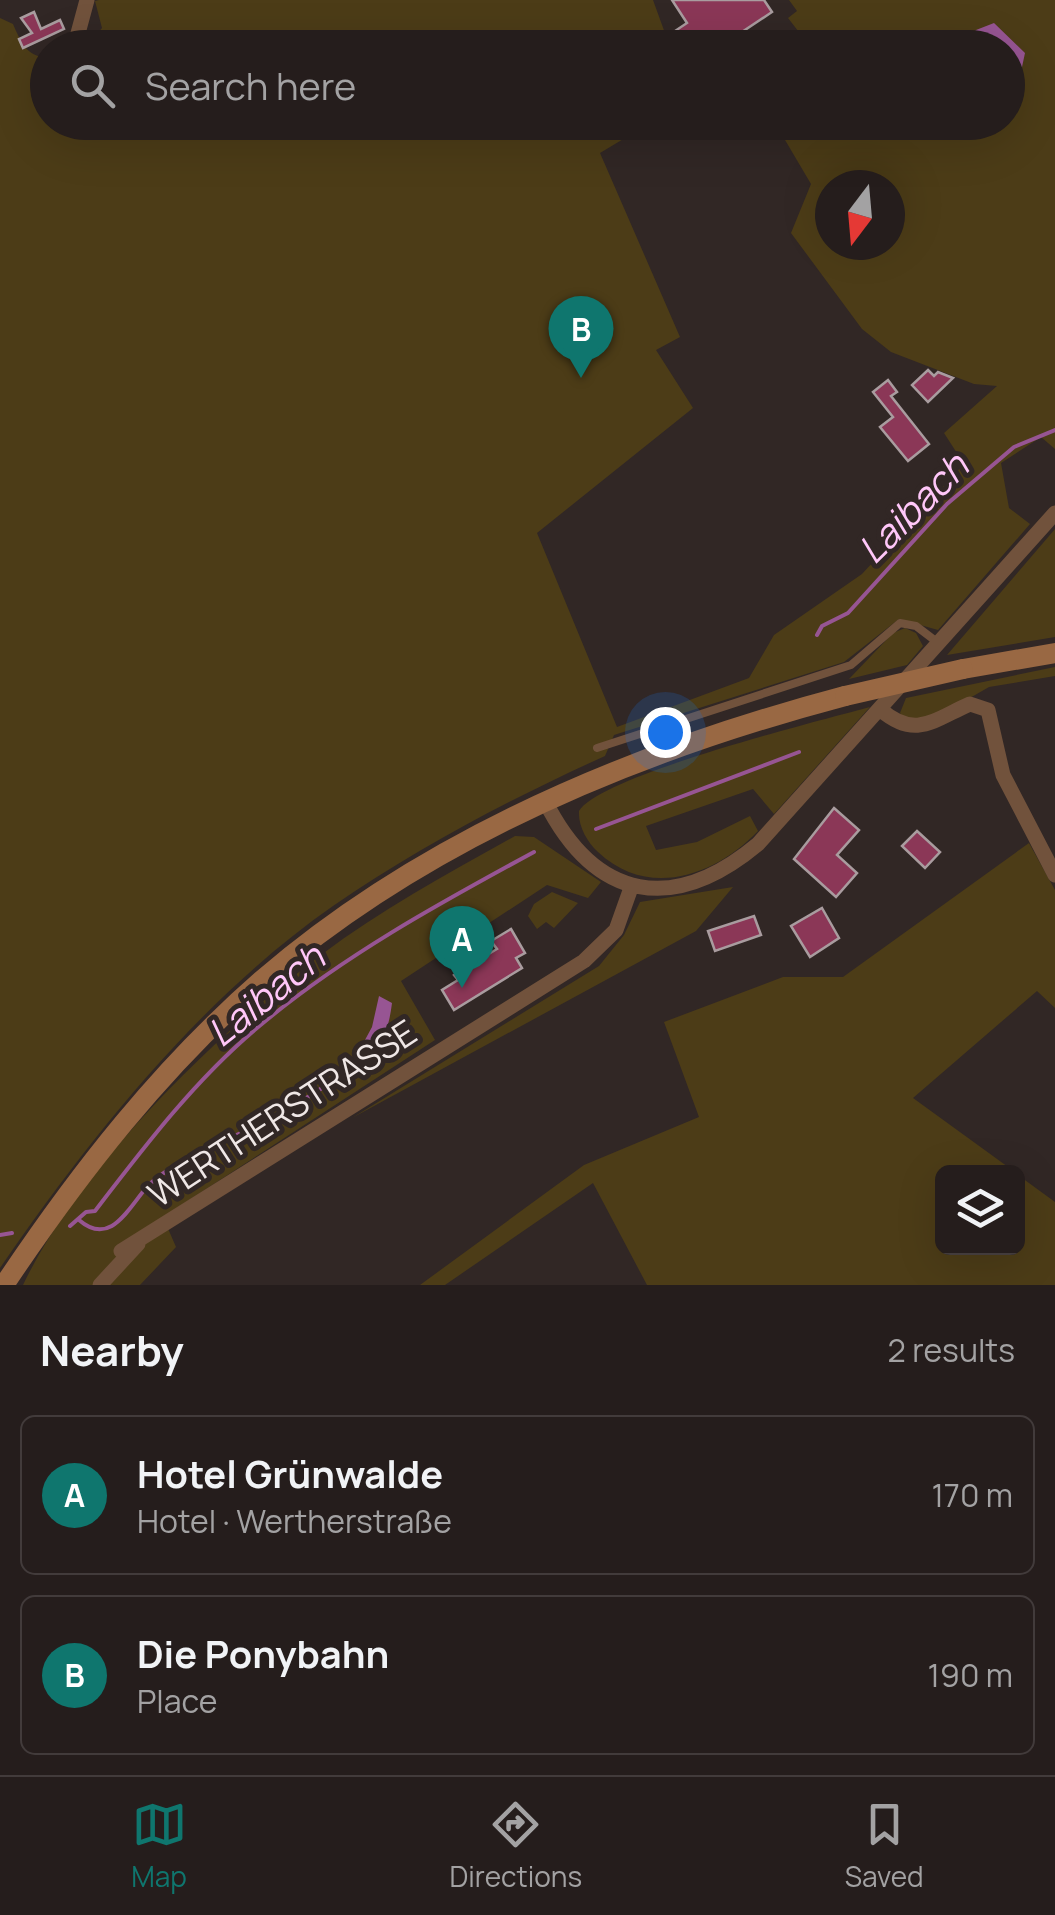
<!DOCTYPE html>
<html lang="en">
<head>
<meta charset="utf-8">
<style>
  :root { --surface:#251d1c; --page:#312a29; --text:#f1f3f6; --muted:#a3a2a3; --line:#423b3b; --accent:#0f766e }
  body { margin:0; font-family:Manrope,sans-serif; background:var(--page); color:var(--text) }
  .controls { position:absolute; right:30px; bottom:30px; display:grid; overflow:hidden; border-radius:15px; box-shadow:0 10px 40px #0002 }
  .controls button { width:90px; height:90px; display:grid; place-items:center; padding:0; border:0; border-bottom:2px solid var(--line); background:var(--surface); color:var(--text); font:50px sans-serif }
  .compass { position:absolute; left:815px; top:170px; width:90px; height:90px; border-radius:50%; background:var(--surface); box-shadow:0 10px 40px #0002; rotate:196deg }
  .you { position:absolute; left:665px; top:732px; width:35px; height:35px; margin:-25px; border:8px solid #fff; border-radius:50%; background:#1a73e8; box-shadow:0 0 0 15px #1a73e833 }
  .badge { display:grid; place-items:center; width:65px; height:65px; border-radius:50%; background:var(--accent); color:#fff; font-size:32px; font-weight:700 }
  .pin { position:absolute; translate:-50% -82px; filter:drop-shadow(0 2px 5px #0008) }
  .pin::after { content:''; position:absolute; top:52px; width:35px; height:30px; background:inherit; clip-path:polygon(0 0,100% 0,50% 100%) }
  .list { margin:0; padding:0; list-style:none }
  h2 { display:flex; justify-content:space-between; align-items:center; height:130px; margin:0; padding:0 40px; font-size:42px }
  h2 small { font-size:32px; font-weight:400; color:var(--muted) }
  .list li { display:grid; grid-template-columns:65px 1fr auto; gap:30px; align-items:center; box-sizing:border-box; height:160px; margin:0 20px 20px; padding:0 20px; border:2px solid var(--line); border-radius:15px }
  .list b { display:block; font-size:38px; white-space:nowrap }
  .list p { margin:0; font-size:32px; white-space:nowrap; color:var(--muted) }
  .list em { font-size:32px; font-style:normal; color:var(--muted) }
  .icon { flex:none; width:55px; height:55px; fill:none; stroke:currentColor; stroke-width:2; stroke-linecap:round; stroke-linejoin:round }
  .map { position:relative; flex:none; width:1055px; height:1285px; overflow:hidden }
  .search { position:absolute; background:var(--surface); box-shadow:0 10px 40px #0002; left:30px; right:30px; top:30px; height:110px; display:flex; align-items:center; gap:25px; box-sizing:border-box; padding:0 35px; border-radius:55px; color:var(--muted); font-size:38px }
  .sheet { height:490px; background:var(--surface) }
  nav { display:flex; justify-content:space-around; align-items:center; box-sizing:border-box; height:140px; border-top:2px solid var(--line); background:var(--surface); font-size:28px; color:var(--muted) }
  nav a { display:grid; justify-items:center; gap:5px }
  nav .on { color:var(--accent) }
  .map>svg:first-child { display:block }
  .green { fill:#4c3c17; fill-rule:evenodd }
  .water { fill:#975593 }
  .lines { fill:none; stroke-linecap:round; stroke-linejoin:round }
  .stream { stroke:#975593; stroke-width:4 }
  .building { fill:#8b3757; stroke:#a99c9f; stroke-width:2.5 }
  .service { stroke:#71523c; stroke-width:8 }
  .minor { stroke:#71523c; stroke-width:15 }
  .secondary { stroke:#996843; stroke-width:20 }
  .secondary-bridge { stroke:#996843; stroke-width:20 }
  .labels { text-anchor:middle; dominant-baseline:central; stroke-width:10; stroke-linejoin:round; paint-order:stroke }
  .street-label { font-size:35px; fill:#efe7e6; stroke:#312725 }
  .water-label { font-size:38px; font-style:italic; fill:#ffc7f9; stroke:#312725 }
</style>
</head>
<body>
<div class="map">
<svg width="1055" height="1285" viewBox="0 0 1055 1285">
  <rect width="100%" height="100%" fill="#312725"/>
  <!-- green -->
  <path class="green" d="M 99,0 L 653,0 L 670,47 L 86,47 L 102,28 L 95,1 Z
    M 789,0 L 1055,0 L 1055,449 L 1041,437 L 1001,463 L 1009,508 L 1030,524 L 938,630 L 899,619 L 844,662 L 614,735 L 605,756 C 510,799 419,847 333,906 C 201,998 90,1137 0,1268 L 0,18 L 13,24 C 20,40 27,58 47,57 L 48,122 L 650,123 L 600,153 L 680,337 L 656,350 L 693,408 L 537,533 L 617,727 L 749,678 L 774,635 L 862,574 L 964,464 L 944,433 L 997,386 L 974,384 L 891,352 L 862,329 L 791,233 L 811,184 L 775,123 L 1008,122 L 1008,48 L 786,47 L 802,36 L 788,18 L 797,11 ZM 830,185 L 890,185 L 890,245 L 830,245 Z
    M 1055,529 L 1055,637 L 947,655 Z
    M 905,628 L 916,633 L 923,646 L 907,665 L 849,679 L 893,633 Z
    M 1055,667 L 1055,676 L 989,687 L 935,718 L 903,718 L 900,713 L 906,698 Z
    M 870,707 L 774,814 L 753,789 L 646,826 L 656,850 L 697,842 L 750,816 L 758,831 C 716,875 649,900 598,852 C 587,842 578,826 579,811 C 601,775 819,721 870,707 Z
    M 515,836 L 534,837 L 601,882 L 588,898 L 547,885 L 401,981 L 435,1040 L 163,1217 L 176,1247 L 140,1285 L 23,1285 C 79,1167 217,1033 321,955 C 382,909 449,873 515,836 Z
    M 1029,843 L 1055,890 L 1055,1008 L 1037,991 L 913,1098 L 1015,1172 L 942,1172 L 942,1248 L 1018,1248 L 1018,1175 L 1055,1202 L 1055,1285 L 647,1285 L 593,1183 L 445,1285 L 420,1285 L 584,1165 L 699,1117 L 664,1022 L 783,977 L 843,977 Z
    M 733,887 L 696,931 L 352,1118 L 599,966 L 624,935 L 640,902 Z
    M 552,892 L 578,903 L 554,928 L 546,922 L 537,929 L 528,916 L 534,904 Z"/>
  <!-- water -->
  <path class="water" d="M 994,23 L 1025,53 L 1022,67 L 1008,86 L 1008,48 L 959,47 L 976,30 Z
    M 379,996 L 392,1003 C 388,1034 382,1047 353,1062 L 372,1027 Z"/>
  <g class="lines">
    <!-- stream -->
    <path class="stream" d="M 817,635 L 822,626 L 848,613 L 947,504 L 1014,447 L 1055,430
      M 596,829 L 799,752
      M 194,1154 C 235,1137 332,1092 356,1058
      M 79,1220 C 110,1247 128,1209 146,1188 C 156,1176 172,1168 185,1159
      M 70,1226 L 86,1212 L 95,1211 C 144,1147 195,1080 257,1028 C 341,957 438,904 534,852
      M 0,1235 L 12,1233"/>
  </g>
  <!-- building -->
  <path class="building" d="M 672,0 L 764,0 L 772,12 L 718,48 L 686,48 L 675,31 L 687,23 Z
    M 34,12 L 41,29 L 60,20 L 64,29 L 23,48 L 19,39 L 32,33 L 21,18 Z
    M 928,370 L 934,376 L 938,372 L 953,378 L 928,402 L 912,385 Z
    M 888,380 L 897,392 L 891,396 L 929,444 L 908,461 L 880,427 L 893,417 L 873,392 Z
    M 834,808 L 859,830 L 837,855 L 857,873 L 836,897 L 794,859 Z
    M 917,831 L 940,852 L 925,868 L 902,846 Z
    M 822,908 L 839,938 L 810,957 L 791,926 Z
    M 754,916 L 761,935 L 715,951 L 708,931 Z
    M 511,929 L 525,953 L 516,958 L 522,968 L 454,1010 L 442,990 L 458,980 L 454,975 L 497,949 L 491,941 Z"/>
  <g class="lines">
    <!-- service -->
    <path class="service" d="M 597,748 L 851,665 L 900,623 L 916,626 L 937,642"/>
    <!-- minor -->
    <path class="minor" d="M 74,48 L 87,0
      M 881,710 C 916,740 935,719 970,704 L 988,710 L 1003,775 L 1055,875
      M 545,801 C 596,902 674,914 758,844 L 1055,513
      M 121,1251 L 584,961 L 616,930 L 632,885
      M 100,1285 L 138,1244"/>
    <!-- secondary -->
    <path class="secondary" d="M 963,669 L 1055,653
      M 4,1285 C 79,1173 161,1068 263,979 C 428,837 637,751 845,696"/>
    <!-- secondary-bridge -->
    <path class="secondary-bridge" d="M 845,696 L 963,669"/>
  </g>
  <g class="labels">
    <!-- street labels -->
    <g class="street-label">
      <text transform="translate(282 1113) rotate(-33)">WERTHERSTRASSE</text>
    </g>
    <!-- water labels -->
    <g class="water-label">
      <text transform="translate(912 507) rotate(-45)">Laibach</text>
      <text transform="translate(265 994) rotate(-39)">Laibach</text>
    </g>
  </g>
</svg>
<div class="controls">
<button><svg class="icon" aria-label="layers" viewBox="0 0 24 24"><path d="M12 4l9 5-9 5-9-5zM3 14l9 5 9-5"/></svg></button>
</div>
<svg class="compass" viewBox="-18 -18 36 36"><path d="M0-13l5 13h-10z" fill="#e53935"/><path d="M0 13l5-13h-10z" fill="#a3a2a3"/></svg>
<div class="you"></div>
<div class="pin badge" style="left:462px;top:988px">A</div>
<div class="pin badge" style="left:581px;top:378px">B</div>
<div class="search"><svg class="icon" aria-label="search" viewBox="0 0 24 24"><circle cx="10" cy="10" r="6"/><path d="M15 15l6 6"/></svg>Search here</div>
</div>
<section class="sheet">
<h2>Nearby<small>2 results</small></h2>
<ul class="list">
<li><span class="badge">A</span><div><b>Hotel Grünwalde</b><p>Hotel · Wertherstraße</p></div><em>170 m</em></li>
<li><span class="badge">B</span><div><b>Die Ponybahn</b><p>Place</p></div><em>190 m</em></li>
</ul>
</section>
<nav>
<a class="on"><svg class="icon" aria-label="map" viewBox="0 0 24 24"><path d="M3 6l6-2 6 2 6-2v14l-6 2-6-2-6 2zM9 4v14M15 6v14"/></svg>Map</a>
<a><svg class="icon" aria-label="directions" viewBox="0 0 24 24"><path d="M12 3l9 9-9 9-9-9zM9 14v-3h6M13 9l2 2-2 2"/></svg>Directions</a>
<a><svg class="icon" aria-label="saved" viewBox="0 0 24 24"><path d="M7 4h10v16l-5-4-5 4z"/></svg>Saved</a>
</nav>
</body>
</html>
